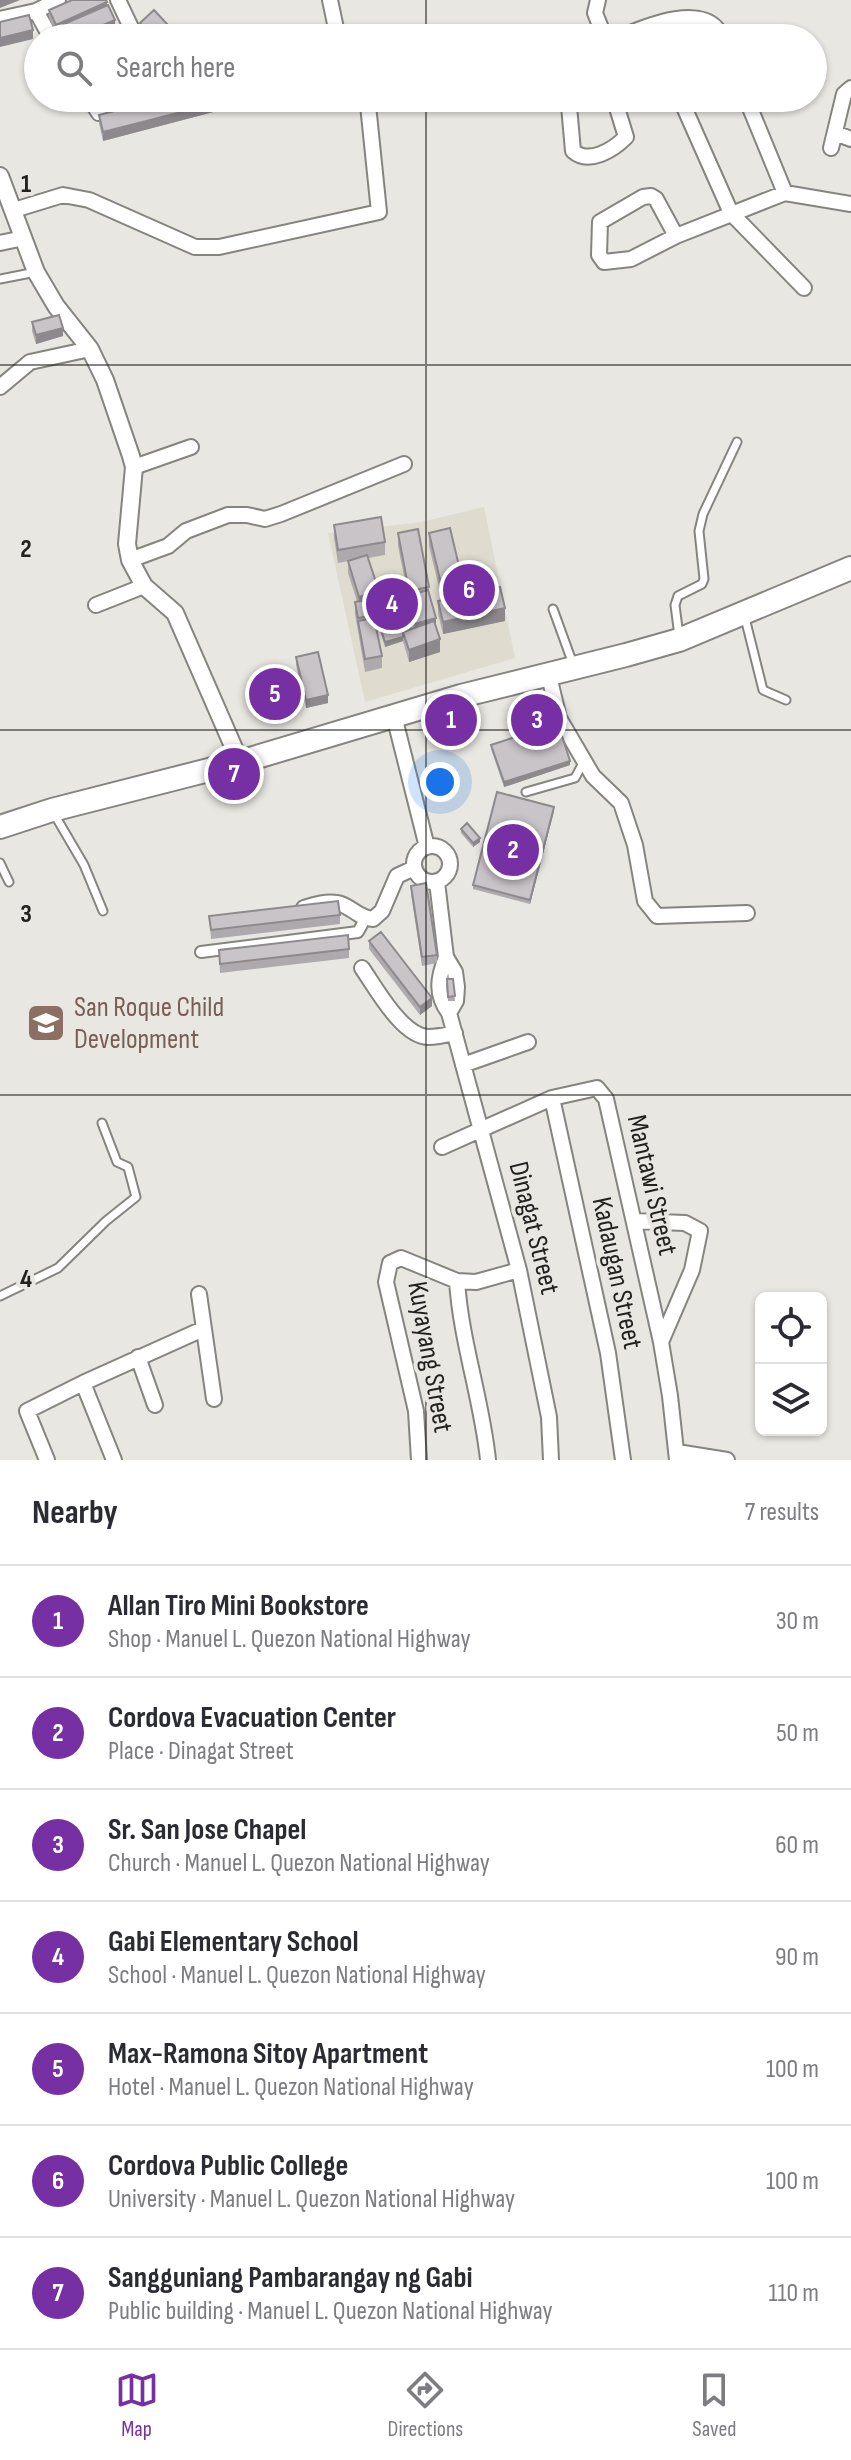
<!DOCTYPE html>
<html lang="en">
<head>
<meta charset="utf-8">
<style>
  :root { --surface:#fff; --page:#f7f7f7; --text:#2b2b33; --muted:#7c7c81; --line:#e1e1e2; --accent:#7730a3 }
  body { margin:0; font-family:"Sofia Sans Condensed",sans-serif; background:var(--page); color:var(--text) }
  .controls { position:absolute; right:24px; bottom:24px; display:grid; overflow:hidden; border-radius:12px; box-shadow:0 2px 6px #0004 }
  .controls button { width:72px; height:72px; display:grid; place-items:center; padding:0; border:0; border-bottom:2px solid var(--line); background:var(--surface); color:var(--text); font:40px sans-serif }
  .you { position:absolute; left:440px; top:782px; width:28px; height:28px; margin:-20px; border:6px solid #fff; border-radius:50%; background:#1a73e8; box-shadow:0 0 0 12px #1a73e833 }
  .badge { display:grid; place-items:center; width:52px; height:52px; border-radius:50%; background:var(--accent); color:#fff; font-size:26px; font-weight:700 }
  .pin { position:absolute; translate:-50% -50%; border:4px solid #fff; box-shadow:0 2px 8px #0006 }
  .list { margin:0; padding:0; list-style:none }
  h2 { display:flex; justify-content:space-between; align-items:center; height:104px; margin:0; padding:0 32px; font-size:34px }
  h2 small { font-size:26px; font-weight:400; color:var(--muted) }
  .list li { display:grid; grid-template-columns:52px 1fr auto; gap:24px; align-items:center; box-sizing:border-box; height:112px; padding:0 32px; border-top:2px solid var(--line) }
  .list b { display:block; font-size:30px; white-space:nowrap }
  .list p { margin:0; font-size:26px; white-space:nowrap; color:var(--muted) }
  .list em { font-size:26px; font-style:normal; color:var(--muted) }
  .icon { flex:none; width:44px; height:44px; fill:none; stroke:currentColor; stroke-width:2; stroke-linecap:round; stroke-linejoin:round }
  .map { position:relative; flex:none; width:851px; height:1460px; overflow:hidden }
  .search { position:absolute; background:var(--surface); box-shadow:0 2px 6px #0004; left:24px; right:24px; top:24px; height:88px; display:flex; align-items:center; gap:20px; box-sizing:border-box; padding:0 28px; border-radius:44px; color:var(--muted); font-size:30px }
  .sheet { height:888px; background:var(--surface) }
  nav { display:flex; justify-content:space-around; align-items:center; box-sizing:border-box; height:112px; border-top:2px solid var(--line); background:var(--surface); font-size:22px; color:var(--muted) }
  nav a { display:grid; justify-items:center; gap:4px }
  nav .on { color:var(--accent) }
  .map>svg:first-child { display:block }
  .built { fill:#dfdccf }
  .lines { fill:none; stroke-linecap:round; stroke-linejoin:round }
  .service-casing { stroke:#85847f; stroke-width:11 }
  .pedestrian-casing { stroke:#85847f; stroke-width:14 }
  .minor-casing { stroke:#85847f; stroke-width:18 }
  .tertiary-casing { stroke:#85847f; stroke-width:20 }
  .primary-casing { stroke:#85847f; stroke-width:26 }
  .service { stroke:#fff; stroke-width:7 }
  .pedestrian { stroke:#fff; stroke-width:10 }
  .minor { stroke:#fff; stroke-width:14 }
  .tertiary { stroke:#fff; stroke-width:16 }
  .primary { stroke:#fff; stroke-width:22 }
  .wall { fill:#ada9ac }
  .shaded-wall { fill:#8d898c }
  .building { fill:#c9c4c8; stroke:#8d898c; stroke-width:2 }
  .grid { fill:none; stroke:#232220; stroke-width:2; stroke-opacity:0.55 }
  .labels { text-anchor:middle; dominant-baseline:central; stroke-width:8; stroke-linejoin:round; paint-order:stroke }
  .education-label { font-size:28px; fill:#785e54; stroke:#e8e7e1; text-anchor:start }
  .street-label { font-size:28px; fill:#232220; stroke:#e8e7e1 }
  .grid-label { font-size:26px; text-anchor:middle; font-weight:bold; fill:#232220; stroke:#e8e7e1; stroke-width:8; stroke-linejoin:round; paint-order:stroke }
</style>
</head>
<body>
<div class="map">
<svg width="851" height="1460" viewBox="0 0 851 1460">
  <rect width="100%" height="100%" fill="#e8e7e1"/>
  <!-- built -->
  <path class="built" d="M 484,507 L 515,658 L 365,702 L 328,533 L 421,522 Z"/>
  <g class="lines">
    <defs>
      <path id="service" d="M 0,279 L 36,272
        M 553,609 L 573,664
        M 744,614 L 763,690 L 786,700
        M 679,636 L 675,605 L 678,596 L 702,584 L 704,579 L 699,531 L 703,514 L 737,442
        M 526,792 L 575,778 L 584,761
        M 53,812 L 84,865 L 103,911
        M 0,863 L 9,882
        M 0,1296 L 58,1268 L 106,1221 L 136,1197 L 128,1167 L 117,1162 L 102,1123"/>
      <path id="pedestrian" d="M 201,952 L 358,932 L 365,919"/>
      <path id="minor" d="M 118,0 L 136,38
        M 330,0 L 338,38
        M 598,0 L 595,13 L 605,38
        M 36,11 L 51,38
        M 0,19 L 36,11 L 58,0
        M 619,38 C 646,26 708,0 722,38
        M 89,98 L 99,113 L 164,98
        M 571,98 L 569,106 L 573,151 C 589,165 613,150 626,137 L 614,98
        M 680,98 L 731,213 L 804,288
        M 746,98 L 785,193
        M 835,133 L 851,139
        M 831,148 L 844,94 L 851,88
        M 14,210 L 63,195 L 89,200 L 195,247 L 219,247 L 379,212 L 368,105 L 362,98
        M 676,236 L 656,199 L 651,196 L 643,197 L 600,222 L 599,255 L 604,262 L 631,259 L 676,236 L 785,193 L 851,204
        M 0,243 L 24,238
        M 0,387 L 30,362 L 90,349
        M 134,467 L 191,447
        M 130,560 L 168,546 L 186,531 L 228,515 L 247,515 L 265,519 L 281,514 L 404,464
        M 96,605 L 144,586
        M 548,672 L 559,718 L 593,776 L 621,803 L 635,845 L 645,901 L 657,916 L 747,913
        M 394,716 L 427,847
        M414 864a18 18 0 1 1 36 0a18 18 0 1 1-36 0Z
        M 437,882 L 446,957 L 455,972 L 457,987 L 456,1001 L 449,1013
        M 304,908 C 314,905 326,901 337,903 C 350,905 358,918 373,919 L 382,911 L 397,876 L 414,868
        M 446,957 C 438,978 435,994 449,1013 L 519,1270 L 549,1417 L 551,1460
        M 362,968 C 376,988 402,1036 428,1037 C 437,1037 446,1035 455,1033
        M 463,1065 L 528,1042
        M 552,1098 L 608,1353 L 623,1460
        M 442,1147 L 552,1098 L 597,1088 L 606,1099 L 661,1342 L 670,1396 L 677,1460
        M 634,1221 L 685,1223 L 700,1231 L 692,1270 L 661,1342
        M 457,1281 C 461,1342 482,1400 488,1460
        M 199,1294 L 214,1399
        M 138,1357 L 155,1405
        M 83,1383 L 114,1460
        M 677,1452 L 727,1460
        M 47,1460 L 27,1411 L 83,1383 L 203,1329
        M 419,1460 L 416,1411 L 386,1282 L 390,1263 L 401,1258 L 457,1281 L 476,1282 L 519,1270"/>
      <path id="tertiary" d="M 0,176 L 36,272 L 56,306 L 90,349 L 105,380 L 131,456 L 134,467 L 127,544 L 130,560 L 144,586 L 175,613 L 240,762"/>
      <path id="primary" d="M 0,827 L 52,810 L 240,762 L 461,696 L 626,655 L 679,640 L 851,568"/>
    </defs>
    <!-- service casing -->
    <use href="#service" class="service-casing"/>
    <!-- pedestrian casing -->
    <use href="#pedestrian" class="pedestrian-casing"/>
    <!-- minor casing -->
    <use href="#minor" class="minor-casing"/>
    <!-- tertiary casing -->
    <use href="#tertiary" class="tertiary-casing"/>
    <!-- primary casing -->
    <use href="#primary" class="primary-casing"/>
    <!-- service -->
    <use href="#service" class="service"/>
    <!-- pedestrian -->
    <use href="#pedestrian" class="pedestrian"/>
    <!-- minor -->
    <use href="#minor" class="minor"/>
    <!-- tertiary -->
    <use href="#tertiary" class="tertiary"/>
    <!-- primary -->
    <use href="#primary" class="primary"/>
  </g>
  <!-- wall -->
  <path class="wall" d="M 107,5 L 115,28 L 92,38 L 58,38 L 57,33 L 56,33 L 49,18 L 49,10 Z
    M 140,23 L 180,38 L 147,38 L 140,31 Z
    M 217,111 L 103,141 L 99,123 L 99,115 Z
    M 32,322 L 63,336 L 36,344 L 32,331 Z
    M 334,525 L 385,542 L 385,555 L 368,558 L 379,603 L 411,629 L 413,629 L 407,609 L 408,596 L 398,546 L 398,533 L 429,587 L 429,596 L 440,652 L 409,662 L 403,641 L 385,647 L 374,611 L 382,656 L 382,668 L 365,672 L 355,614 L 355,602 L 357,601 L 348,573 L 348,561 L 338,563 L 334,538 Z
    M 429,533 L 463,583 L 442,600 L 429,546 Z
    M 438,601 L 505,621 L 443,634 L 438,614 Z
    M 296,657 L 328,703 L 306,708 L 296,665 Z
    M 522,705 L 552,725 L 570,765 L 504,787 L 491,749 L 491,745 L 538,729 L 527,732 L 522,714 Z
    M 230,764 L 253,783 L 236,789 L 230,772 Z
    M 554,811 L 530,904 L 473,889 L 473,885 Z
    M 461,829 L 480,842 L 473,847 L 461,833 Z
    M 411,886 L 437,955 L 437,963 L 422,966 L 411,894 Z
    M 340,915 L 340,924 L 211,939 L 209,916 Z
    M 369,941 L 432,1006 L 420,1015 L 369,949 Z
    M 349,949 L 349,958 L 220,973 L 219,950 Z
    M 447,979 L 453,979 L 455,1001 L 448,1001 Z"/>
  <!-- shaded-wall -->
  <path class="shaded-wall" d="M 0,0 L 20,0 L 0,8 Z
    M 107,2 L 107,11 L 57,27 L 57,33 L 56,33 L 56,25 Z
    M 115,20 L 115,28 L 92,38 L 73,38 Z
    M 33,30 L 33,39 L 0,47 L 0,38 Z
    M 99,98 L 118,98 L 99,104 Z
    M 217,103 L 217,111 L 103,141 L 103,132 Z
    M 63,328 L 63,336 L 36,344 L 36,335 Z
    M 463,583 L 463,595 L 442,600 L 442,588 Z
    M 379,591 L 379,604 L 359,610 L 359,597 Z
    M 505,608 L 505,621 L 443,634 L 443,622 Z
    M 436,618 L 436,630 L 415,636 L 415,624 Z
    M 403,637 L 403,641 L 385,647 L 385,642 Z
    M 440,639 L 440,652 L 409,662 L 409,650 Z
    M 328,695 L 328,703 L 306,708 L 306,700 Z
    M 552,718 L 552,726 L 527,732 L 527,724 Z
    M 570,761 L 570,765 L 504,787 L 504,782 Z
    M 253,775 L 253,783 L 236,789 L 236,781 Z
    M 554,807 L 554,811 L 530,904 L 530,900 Z
    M 480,838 L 480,842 L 473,847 L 473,843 Z
    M 432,998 L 432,1006 L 420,1015 L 420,1007 Z"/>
  <!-- building -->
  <path class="building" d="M 72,0 L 106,0 L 107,2 L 56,25 L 49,10 Z
    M 108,5 L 115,20 L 73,38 L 61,38 L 57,27 Z
    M 154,10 L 180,38 L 155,38 L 140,23 Z
    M 29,15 L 33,30 L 0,38 L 0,22 Z
    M 164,98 L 216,98 L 217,103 L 103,132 L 99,115 Z
    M 59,315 L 63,328 L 36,335 L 32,322 Z
    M 381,517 L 385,542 L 338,550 L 334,525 Z
    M 450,528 L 463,583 L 442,588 L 429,533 Z
    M 418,529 L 429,587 L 409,591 L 398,533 Z
    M 367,555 L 379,591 L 359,597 L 348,561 Z
    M 500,587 L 505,608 L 443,622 L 438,601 Z
    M 428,590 L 436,618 L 415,624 L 407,596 Z
    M 401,596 L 411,629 L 403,632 L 403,637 L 385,642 L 373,605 Z
    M 372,599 L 375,615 L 358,618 L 355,602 Z
    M 374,618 L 382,656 L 365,659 L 358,621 Z
    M 434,621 L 440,639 L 409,650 L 403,632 Z
    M 318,652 L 328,695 L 306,700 L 296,657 Z
    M 547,699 L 552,718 L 527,724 L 522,705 Z
    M 558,723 L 570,761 L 504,782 L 491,745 Z
    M 248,757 L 253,775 L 236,781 L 230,764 Z
    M 497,792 L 554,807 L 530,900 L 473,885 Z
    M 467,823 L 480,838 L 473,843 L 461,829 Z
    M 426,883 L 437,955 L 422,957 L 411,886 Z
    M 338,901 L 340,915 L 211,930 L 209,916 Z
    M 381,932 L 432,998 L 420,1007 L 369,941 Z
    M 348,935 L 349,949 L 220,964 L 219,950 Z
    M 447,979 L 453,979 L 455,996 L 448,997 Z"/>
  <!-- grid -->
  <path class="grid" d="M 426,0 L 426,38M 426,98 L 426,1460M 0,365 L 851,365M 0,730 L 851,730M 0,1095 L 851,1095"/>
  <!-- icons -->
  <defs>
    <symbol id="school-square" viewBox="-11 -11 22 22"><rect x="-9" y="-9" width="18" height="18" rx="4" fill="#8d6e63" stroke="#e8e7e1"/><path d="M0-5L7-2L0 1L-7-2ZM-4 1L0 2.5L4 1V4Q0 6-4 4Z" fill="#fff"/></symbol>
  </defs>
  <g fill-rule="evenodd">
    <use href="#school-square" x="24" y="1001" width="44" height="44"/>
  </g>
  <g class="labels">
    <!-- education labels -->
    <g class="education-label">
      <text x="74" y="1007">San Roque Child<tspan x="74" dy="32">Development</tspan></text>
    </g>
    <!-- street labels -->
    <g class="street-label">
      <text transform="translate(652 1185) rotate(77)">Mantawi Street</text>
      <text transform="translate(534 1228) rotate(76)">Dinagat Street</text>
      <text transform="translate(617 1273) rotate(78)">Kadaugan Street</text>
      <text transform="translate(430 1357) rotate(80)">Kuyayang Street</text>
    </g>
  </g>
  <g class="grid-label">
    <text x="26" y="192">1</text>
    <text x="26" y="557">2</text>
    <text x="26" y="922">3</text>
    <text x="26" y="1287">4</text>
  </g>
</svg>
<div class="controls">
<button><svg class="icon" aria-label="locate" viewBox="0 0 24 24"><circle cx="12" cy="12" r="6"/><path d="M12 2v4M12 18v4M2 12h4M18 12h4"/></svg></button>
<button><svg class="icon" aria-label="layers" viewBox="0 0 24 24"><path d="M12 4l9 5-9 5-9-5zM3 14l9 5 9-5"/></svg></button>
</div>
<div class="you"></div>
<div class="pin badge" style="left:451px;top:720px">1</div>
<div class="pin badge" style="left:513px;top:850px">2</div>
<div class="pin badge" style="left:537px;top:720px">3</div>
<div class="pin badge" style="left:392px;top:604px">4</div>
<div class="pin badge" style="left:275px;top:694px">5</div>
<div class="pin badge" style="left:469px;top:590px">6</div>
<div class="pin badge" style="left:234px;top:774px">7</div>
<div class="search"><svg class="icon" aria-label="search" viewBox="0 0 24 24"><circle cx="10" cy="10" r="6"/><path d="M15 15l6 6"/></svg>Search here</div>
</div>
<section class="sheet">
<h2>Nearby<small>7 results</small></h2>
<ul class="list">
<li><span class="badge">1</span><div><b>Allan Tiro Mini Bookstore</b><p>Shop · Manuel L. Quezon National Highway</p></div><em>30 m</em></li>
<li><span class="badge">2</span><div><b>Cordova Evacuation Center</b><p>Place · Dinagat Street</p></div><em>50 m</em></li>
<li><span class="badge">3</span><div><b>Sr. San Jose Chapel</b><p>Church · Manuel L. Quezon National Highway</p></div><em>60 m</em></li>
<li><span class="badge">4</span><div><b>Gabi Elementary School</b><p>School · Manuel L. Quezon National Highway</p></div><em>90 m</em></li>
<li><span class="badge">5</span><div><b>Max-Ramona Sitoy Apartment</b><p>Hotel · Manuel L. Quezon National Highway</p></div><em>100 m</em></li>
<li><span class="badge">6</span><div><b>Cordova Public College</b><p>University · Manuel L. Quezon National Highway</p></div><em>100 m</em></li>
<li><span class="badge">7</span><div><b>Sangguniang Pambarangay ng Gabi</b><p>Public building · Manuel L. Quezon National Highway</p></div><em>110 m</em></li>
</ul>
</section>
<nav>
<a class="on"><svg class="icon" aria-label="map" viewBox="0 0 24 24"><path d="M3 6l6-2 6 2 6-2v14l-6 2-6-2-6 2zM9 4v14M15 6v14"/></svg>Map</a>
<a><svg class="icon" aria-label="directions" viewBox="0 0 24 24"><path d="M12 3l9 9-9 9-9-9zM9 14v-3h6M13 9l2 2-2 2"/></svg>Directions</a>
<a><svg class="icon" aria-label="saved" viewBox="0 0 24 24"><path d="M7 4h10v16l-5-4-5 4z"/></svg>Saved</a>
</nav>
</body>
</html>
